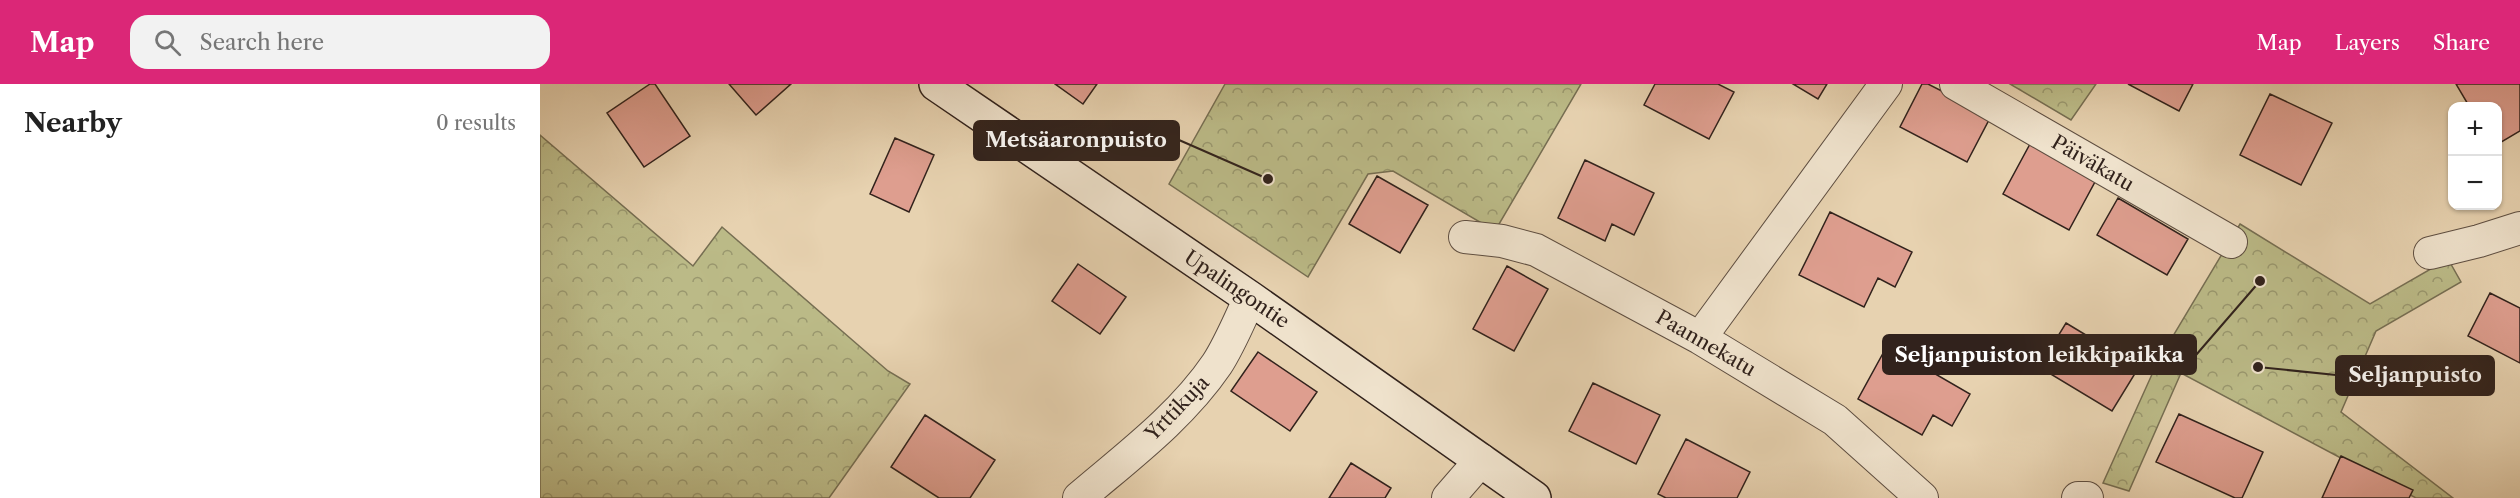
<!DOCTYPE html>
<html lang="en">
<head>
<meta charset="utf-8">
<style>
  :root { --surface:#fff; --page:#f2f2f2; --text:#222; --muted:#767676; --line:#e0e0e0; --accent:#db2777 }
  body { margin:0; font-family:"Libre Caslon Text",serif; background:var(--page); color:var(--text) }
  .controls { position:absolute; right:18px; top:18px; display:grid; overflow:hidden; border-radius:12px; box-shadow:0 2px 4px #0004 }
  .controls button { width:54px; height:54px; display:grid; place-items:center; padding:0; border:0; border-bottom:2px solid var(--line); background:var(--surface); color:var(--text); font:30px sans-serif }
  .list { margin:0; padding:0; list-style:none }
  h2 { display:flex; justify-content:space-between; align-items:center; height:78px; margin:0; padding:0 24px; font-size:26px }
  h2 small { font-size:20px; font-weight:400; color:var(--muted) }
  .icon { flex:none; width:33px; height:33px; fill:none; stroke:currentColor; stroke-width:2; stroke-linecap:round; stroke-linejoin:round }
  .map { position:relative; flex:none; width:1980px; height:414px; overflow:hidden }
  header { display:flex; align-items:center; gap:36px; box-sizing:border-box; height:84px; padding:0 30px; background:var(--accent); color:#fff }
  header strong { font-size:28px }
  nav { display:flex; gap:33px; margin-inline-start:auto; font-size:21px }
  .search { width:420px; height:54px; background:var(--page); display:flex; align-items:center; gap:15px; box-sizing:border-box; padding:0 21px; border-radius:18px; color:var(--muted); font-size:22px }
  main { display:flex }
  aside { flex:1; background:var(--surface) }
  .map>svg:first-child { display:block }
  .forest { fill:url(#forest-crowns); stroke:#766e52; stroke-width:1.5 }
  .building { fill:#de9e8f; stroke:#31221c; stroke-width:1.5 }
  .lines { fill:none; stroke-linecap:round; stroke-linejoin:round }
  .street-casing { stroke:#5e4e41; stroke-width:34 }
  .secondary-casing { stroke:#31221c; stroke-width:36 }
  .street { stroke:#efe2cc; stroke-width:32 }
  .secondary { stroke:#efe2cc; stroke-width:33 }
  .labels { text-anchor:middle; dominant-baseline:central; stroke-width:5; stroke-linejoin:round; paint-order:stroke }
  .street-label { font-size:20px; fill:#31221c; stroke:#efe2cc }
  .leader { fill:none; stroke:#31221c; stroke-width:2 }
  .callout-dot { fill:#31221c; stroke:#efe2cc; stroke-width:2 }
  .callout { fill:#31221c; stroke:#31221c; stroke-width:2 }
  .callout-label { font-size:21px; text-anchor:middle; font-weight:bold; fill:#fff }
</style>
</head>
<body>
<header>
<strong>Map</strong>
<div class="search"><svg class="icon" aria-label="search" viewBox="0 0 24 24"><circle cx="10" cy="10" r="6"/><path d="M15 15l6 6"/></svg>Search here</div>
<nav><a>Map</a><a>Layers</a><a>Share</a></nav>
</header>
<main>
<aside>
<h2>Nearby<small>0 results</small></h2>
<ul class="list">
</ul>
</aside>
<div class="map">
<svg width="1980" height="414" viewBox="0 0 1980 414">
  <defs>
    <pattern id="forest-crowns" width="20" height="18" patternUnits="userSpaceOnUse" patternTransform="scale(1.5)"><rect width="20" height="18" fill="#bbba87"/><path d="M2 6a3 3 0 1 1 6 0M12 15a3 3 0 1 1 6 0" fill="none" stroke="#99976e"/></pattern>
  </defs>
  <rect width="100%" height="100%" fill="#e7d2b0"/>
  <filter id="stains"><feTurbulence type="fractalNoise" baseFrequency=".00333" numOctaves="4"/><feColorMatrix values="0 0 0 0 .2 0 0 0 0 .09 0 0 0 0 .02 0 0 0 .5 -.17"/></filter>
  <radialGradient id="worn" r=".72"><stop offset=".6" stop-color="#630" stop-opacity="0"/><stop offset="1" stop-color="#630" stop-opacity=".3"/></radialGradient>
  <!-- forest -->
  <path class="forest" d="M 685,0 L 1041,0 L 955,147 L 853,87 L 828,90 L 768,193 L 629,100 Z
    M 1470,0 L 1556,0 L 1531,36 Z
    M 0,51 L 153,182 L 182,143 L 348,287 L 370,300 L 289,414 L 0,414 Z
    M 1700,140 L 1830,220 L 1908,175 L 1921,198 L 1836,247 L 1801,328 L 1913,414 L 1876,414 L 1641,289 L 1589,407 L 1563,399 L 1618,277 Z"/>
  <!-- building -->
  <path class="building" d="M 110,0 L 115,0 L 150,52 L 104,83 L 67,29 Z
    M 189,0 L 251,0 L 216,31 Z
    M 515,0 L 557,0 L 543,20 Z
    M 1115,0 L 1178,0 L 1194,8 L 1169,55 L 1104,21 Z
    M 1253,0 L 1287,0 L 1278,15 Z
    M 1382,0 L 1388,0 L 1451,32 L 1427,78 L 1360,43 Z
    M 1588,0 L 1653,0 L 1639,27 Z
    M 1916,0 L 1980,0 L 1980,47 L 1958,60 L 1958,22 L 1929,22 Z
    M 1730,10 L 1792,39 L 1761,101 L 1700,71 Z
    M 355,54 L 394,71 L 369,128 L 330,110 Z
    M 1490,60 L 1556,96 L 1529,146 L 1463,110 Z
    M 1045,76 L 1114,109 L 1094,151 L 1072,140 L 1065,157 L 1018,134 Z
    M 837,92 L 888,121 L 860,169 L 809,140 Z
    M 1578,114 L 1648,155 L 1627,191 L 1557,151 Z
    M 1290,128 L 1372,168 L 1355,203 L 1338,194 L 1324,223 L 1259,191 Z
    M 538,180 L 586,213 L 560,250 L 512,217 Z
    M 967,182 L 1008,205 L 974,267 L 933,245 Z
    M 1950,209 L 1980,224 L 1980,279 L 1928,252 Z
    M 1526,239 L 1599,283 L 1572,327 L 1499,283 Z
    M 1347,262 L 1430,310 L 1412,342 L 1393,331 L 1382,351 L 1318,315 Z
    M 718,268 L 777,308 L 750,347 L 691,307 Z
    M 1053,299 L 1120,331 L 1096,380 L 1029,347 Z
    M 1639,330 L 1723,368 L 1702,414 L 1695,414 L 1616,378 Z
    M 385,331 L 455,376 L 430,414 L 399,414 L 351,383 Z
    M 1146,355 L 1210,388 L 1197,414 L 1126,414 L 1118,410 Z
    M 1801,372 L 1873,406 L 1869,414 L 1782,414 Z
    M 811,379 L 851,404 L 845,414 L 789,414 Z"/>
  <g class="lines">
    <defs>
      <path id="street" d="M 1416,0 L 1691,158
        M 925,153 L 962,157 L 996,166 L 1160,254 L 1295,336 L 1382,414
        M 1890,169 L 1939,157 L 1980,144
        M 1160,254 L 1346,0
        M 539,414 C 587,373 641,333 677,280 C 690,260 700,235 710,214
        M 908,414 L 941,376
        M 1538,414 L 1547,414"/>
      <path id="secondary" d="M 396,0 L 710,214 L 994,414"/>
    </defs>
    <!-- street casing -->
    <use href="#street" class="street-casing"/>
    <!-- secondary casing -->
    <use href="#secondary" class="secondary-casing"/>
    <!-- street -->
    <use href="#street" class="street"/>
    <!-- secondary -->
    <use href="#secondary" class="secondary"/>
  </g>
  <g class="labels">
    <!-- street labels -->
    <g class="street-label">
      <text transform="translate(1553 79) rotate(30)">Päiväkatu</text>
      <text transform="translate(697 205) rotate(34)">Upalingontie</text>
      <text transform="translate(1166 259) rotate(30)">Paannekatu</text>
      <text transform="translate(637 324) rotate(-46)">Yrttikuja</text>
    </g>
  </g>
  <!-- callouts -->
  <path class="leader" d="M728 95L639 56M1720 197L1656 271M1718 283L1796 291"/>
  <g class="callout-dot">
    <circle cx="728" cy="95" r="6"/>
    <circle cx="1720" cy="197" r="6"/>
    <circle cx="1718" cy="283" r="6"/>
  </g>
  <g class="callout">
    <rect x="434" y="37" width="205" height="39" rx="6"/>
    <rect x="1343" y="251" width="313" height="39" rx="6"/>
    <rect x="1796" y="272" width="158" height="39" rx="6"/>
  </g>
  <g class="callout-label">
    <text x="536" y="63">Metsäaronpuisto</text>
    <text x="1499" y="278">Seljanpuiston leikkipaikka</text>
    <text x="1875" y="298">Seljanpuisto</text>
  </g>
  <rect width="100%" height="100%" filter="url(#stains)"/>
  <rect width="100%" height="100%" fill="url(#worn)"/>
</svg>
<div class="controls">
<button>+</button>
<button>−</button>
</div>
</div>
</main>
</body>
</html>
